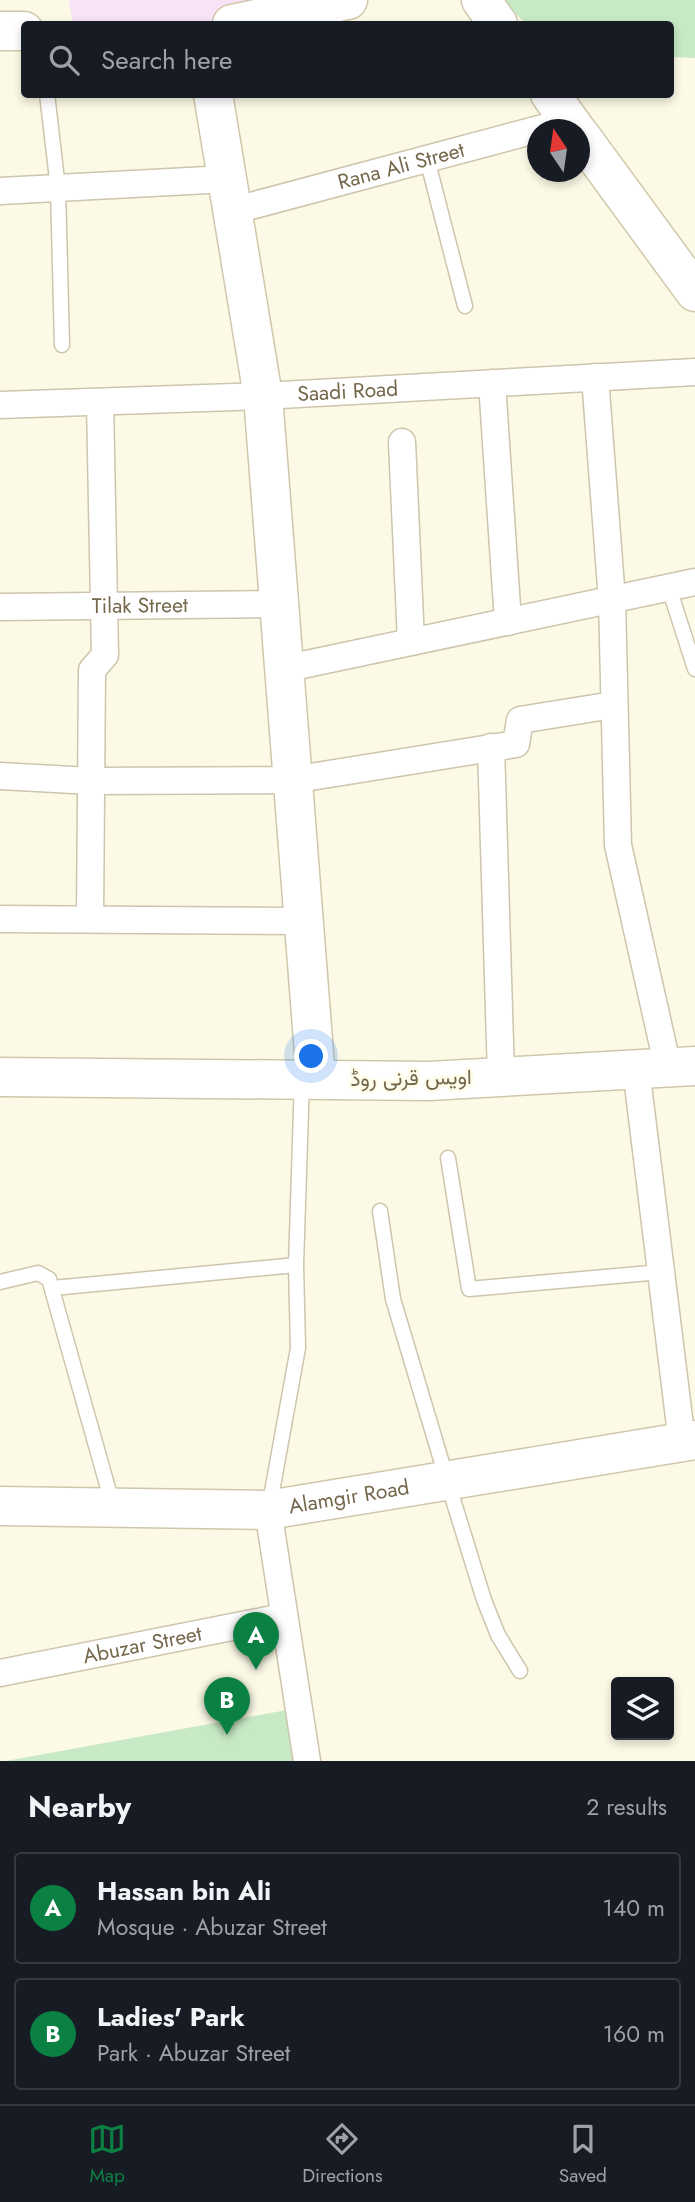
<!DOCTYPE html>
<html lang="en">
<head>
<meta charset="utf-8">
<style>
  :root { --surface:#171b24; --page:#242831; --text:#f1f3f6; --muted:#9ea1a6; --line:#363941; --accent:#0b8043 }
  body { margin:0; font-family:Jost,Vazirmatn,sans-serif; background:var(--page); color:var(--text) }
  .controls { position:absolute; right:21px; bottom:21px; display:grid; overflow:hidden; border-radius:7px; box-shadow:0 4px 10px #0003 }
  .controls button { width:63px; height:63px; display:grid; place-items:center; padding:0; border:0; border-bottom:2px solid var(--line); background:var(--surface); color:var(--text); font:35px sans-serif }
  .compass { position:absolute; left:527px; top:119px; width:63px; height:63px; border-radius:50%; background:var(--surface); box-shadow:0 4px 10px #0003; rotate:347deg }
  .you { position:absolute; left:312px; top:1057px; width:24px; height:24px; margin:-18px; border:5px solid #fff; border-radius:50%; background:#1a73e8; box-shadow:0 0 0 10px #1a73e833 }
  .badge { display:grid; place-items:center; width:46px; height:46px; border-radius:50%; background:var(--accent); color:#fff; font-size:23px; font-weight:700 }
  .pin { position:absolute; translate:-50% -58px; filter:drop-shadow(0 2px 4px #0008) }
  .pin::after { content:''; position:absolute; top:37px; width:24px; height:21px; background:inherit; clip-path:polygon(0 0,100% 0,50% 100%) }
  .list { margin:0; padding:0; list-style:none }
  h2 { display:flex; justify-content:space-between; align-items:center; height:91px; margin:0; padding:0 28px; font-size:30px }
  h2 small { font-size:23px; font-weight:400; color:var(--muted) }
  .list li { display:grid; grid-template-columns:46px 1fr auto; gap:21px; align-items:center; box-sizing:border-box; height:112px; margin:0 14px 14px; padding:0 14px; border:2px solid var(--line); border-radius:7px }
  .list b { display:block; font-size:26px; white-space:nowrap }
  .list p { margin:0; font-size:23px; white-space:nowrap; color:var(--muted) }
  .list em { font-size:23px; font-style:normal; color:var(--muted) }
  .icon { flex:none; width:38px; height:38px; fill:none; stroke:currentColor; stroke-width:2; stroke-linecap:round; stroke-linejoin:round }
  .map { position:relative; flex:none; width:695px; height:1761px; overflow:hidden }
  .search { position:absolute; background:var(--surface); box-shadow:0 4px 10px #0003; left:21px; right:21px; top:21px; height:77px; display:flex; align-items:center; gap:18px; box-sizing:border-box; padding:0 24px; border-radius:7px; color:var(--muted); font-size:26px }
  .sheet { height:343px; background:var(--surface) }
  nav { display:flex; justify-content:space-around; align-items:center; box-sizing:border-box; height:98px; border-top:2px solid var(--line); background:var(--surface); font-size:19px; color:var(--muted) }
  nav a { display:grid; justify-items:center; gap:4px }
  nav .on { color:var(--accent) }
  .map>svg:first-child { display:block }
  .education { fill:#f7e3f8 }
  .green { fill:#c8e9c5 }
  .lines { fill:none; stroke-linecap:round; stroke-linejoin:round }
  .lane-casing { stroke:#cdc5ac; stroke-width:17 }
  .street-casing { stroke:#cdc5ac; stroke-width:29 }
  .secondary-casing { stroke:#d0c7aa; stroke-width:41 }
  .lane { stroke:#fff; stroke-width:14 }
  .street { stroke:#fff; stroke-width:26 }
  .secondary { stroke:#fff; stroke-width:38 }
  .labels { text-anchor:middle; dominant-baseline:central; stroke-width:6; stroke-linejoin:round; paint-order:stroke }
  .street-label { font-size:21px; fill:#74674b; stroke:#fefdec }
</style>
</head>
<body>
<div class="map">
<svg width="695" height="1761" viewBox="0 0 695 1761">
  <rect width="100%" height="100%" fill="#fcfae6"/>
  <!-- education -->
  <path class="education" d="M 69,0 L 348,0 L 232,24 L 73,24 Z"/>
  <!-- green -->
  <path class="green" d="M 502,0 L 695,0 L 695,58 L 671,57 L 670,24 L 526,24 Z
    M 298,1708 L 307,1761 L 6,1761 Z"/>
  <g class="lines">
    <defs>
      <path id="lane" d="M 47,94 L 58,188 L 62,345
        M 427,159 L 465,306
        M 669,588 L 695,669
        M 448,1158 L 469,1289 L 661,1272
        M 380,1211 L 393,1299 L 447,1480 L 484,1600 L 498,1635 L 520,1671
        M 0,1282 L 38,1273 L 49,1279 L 113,1506
        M 53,1288 L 296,1265
        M 269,1508 L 298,1348 L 296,1265 L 302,1080"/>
      <g id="street">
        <path d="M 0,191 L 227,179"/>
        <path id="s1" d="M 232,211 L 569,121"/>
        <path d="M 595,377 L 612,600 L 618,845 L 668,1068"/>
        <path d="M 492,383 L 508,622"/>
        <path id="s2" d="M 0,405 L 263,396 L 695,372"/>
        <path d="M 402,442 L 411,642"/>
        <path id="s3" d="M 0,607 L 278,604"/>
        <path d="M 283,669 L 695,582"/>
        <path d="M 491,747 L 501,1076"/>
        <path d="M 0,776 L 91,781 L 292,780 L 516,744 L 520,720 L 613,705"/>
        <path d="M 0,919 L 304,921"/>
        <path d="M 90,919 L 92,670 L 105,655 L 100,402"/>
        <path d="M 636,1069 L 682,1442"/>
        <path d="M 268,1510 L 307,1761"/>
        <path id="s4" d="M 0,1673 L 283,1617"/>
      </g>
      <g id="secondary">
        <path d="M 481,0 L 498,24"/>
        <path d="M 232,24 L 348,0"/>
        <path d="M 0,31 L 24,31"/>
        <path d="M 213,94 L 263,396 L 316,1079"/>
        <path d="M 550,94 L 576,130"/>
        <path d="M 580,135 L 695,292"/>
        <path d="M 0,1077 L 429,1081 L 695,1066"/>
        <path id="s5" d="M 0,1506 L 268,1510 L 695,1440"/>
      </g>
    </defs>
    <!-- lane casing -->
    <use href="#lane" class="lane-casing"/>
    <!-- street casing -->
    <use href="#street" class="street-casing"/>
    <!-- secondary casing -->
    <use href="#secondary" class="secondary-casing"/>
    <!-- lane -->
    <use href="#lane" class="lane"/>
    <!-- street -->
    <use href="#street" class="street"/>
    <!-- secondary -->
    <use href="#secondary" class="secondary"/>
  </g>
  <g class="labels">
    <!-- street labels -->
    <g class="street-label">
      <text stroke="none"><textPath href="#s1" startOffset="175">Rana Ali Street</textPath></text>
      <text stroke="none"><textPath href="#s2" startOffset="348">Saadi Road</textPath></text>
      <text stroke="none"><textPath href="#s3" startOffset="140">Tilak Street</textPath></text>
      <text transform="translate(411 1078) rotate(-1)">اویس قرنی روڈ</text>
      <text stroke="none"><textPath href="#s5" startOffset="350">Alamgir Road</textPath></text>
      <text stroke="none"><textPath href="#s4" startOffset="145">Abuzar Street</textPath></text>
    </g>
  </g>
</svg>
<div class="controls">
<button><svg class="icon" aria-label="layers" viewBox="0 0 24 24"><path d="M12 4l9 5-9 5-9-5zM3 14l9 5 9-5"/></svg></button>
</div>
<svg class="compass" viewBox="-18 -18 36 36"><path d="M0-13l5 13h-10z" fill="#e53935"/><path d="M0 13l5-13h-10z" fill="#9ea1a6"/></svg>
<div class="you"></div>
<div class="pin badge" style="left:256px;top:1670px">A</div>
<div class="pin badge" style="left:227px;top:1735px">B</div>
<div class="search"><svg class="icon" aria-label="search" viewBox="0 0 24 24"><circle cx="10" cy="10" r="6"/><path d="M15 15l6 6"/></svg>Search here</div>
</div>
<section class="sheet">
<h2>Nearby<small>2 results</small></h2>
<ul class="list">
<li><span class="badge">A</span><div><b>Hassan bin Ali</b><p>Mosque · Abuzar Street</p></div><em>140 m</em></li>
<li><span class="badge">B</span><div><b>Ladies' Park</b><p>Park · Abuzar Street</p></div><em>160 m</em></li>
</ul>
</section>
<nav>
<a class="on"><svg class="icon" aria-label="map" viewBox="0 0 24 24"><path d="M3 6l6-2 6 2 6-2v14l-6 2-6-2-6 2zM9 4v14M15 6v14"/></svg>Map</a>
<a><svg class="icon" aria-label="directions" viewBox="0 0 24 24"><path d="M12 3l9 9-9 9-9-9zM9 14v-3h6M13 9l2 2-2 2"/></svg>Directions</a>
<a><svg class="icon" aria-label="saved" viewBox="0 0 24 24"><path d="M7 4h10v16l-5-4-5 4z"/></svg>Saved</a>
</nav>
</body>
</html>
